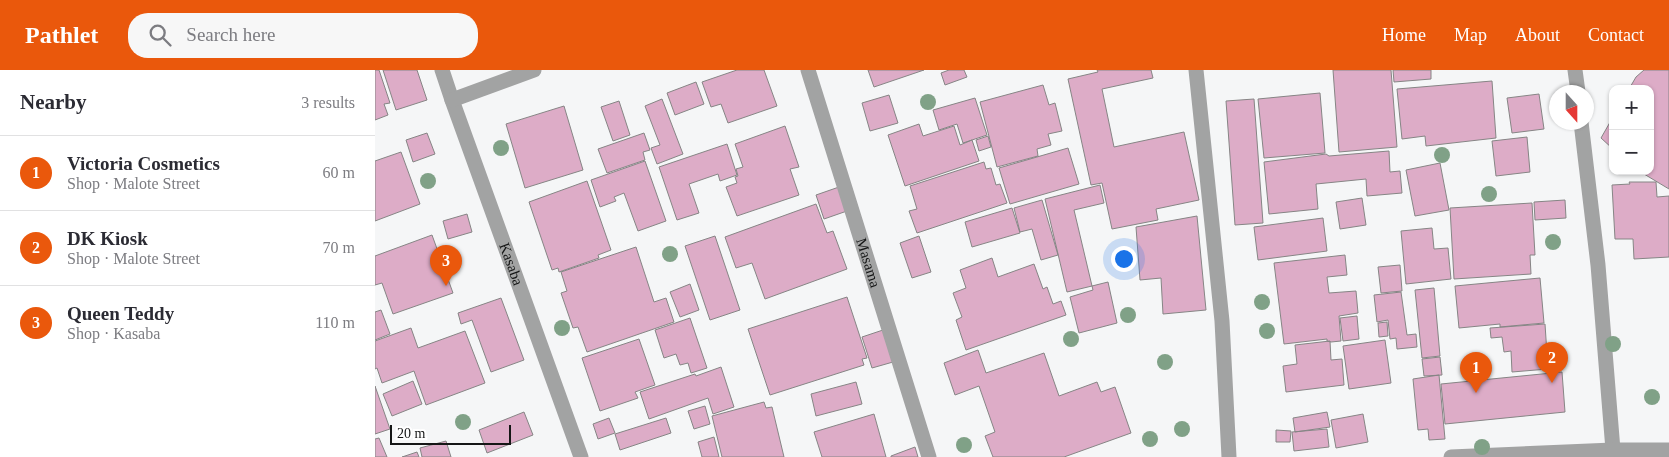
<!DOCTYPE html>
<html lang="en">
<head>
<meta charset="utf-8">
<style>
  :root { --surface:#fff; --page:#f7f7f7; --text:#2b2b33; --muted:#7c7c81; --line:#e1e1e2; --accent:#ea580c }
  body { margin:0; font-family:Georgia,serif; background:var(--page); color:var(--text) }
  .controls { position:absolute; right:15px; top:15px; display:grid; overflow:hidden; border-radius:10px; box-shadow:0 1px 4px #0004 }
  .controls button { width:45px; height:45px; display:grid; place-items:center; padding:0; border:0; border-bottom:1px solid var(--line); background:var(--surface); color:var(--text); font:25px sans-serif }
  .compass { position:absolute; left:1174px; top:15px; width:45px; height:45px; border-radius:50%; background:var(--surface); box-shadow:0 1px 4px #0004; rotate:159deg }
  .scale { position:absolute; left:15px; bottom:12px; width:121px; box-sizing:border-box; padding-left:5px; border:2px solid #151616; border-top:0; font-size:14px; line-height:18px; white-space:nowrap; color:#151616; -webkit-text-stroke:4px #fff; paint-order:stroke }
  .you { position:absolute; left:748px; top:188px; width:18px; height:18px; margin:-12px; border:4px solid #fff; border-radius:50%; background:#1a73e8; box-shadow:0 0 0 8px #1a73e833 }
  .badge { display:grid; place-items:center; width:32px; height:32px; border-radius:50%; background:var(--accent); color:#fff; font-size:16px; font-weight:700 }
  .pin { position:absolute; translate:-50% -41px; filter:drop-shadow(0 1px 2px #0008) }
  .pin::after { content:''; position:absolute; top:26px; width:18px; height:15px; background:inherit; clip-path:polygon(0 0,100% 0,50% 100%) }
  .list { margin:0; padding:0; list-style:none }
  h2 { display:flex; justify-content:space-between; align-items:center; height:65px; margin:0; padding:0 20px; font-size:21px }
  h2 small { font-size:16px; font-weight:400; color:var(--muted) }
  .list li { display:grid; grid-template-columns:32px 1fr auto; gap:15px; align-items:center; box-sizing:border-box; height:75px; padding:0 20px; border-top:1px solid var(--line) }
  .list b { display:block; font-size:19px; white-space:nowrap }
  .list p { margin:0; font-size:16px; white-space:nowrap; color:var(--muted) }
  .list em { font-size:16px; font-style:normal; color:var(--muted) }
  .icon { flex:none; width:28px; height:28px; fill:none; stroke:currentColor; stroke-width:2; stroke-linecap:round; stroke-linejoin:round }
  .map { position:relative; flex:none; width:1294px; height:387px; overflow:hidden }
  header { display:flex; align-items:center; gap:30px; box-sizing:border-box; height:70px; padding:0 25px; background:var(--accent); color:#fff }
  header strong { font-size:24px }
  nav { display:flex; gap:28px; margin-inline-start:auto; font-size:18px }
  .search { width:350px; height:45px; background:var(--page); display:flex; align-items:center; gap:12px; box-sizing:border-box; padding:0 18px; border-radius:20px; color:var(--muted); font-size:19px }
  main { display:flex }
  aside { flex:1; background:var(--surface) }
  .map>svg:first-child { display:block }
  .building { fill:#ddacc7; stroke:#868585 }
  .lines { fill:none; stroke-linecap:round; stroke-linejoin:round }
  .street { stroke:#a2a3a3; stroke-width:15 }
  .tree { fill:#80a187 }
  .labels { text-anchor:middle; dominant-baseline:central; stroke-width:4; stroke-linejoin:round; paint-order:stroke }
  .street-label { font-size:15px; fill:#151616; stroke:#fff }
</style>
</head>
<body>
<header>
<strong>Pathlet</strong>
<div class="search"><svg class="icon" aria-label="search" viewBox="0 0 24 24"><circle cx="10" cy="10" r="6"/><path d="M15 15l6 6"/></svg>Search here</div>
<nav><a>Home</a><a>Map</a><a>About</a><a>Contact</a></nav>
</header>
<main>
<aside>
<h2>Nearby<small>3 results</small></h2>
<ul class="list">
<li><span class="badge">1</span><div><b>Victoria Cosmetics</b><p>Shop · Malote Street</p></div><em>60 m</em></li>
<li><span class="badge">2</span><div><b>DK Kiosk</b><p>Shop · Malote Street</p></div><em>70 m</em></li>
<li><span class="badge">3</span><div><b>Queen Teddy</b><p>Shop · Kasaba</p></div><em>110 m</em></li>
</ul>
</aside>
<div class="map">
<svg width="1294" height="387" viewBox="0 0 1294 387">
  <rect width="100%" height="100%" fill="#f5f6f7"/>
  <!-- building -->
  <path class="building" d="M 0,0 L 4,0 L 15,33 L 9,34 L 13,45 L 0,50 Z
    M 8,0 L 42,0 L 52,30 L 21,40 Z
    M 362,0 L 389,0 L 402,36 L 353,53 L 346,34 L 336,37 L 327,12 Z
    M 493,0 L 549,0 L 499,17 Z
    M 574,0 L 589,0 L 592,7 L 570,15 L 566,3 Z
    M 722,0 L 776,0 L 778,8 L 727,19 L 739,77 L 809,62 L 824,130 L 781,139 L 783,150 L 737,159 L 727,113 L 716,115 L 693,9 L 723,2 Z
    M 958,0 L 1016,0 L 1022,77 L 964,82 Z
    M 1018,0 L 1056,0 L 1056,9 L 1019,12 Z
    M 1269,0 L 1294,0 L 1294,119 L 1264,101 L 1275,101 L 1275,19 L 1254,19 L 1261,7 Z
    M 1117,11 L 1121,68 L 1051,76 L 1050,66 L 1027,69 L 1022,19 Z
    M 321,12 L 329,34 L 300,45 L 292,23 Z
    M 668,15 L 674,35 L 680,33 L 687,61 L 673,64 L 676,75 L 662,79 L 663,86 L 622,97 L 605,32 Z
    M 945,23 L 950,83 L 889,88 L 883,29 Z
    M 1164,24 L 1169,59 L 1137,63 L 1132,28 Z
    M 514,25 L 523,53 L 495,61 L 487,33 Z
    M 600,28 L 612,65 L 588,73 L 582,54 L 564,60 L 558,40 Z
    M 287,29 L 308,84 L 282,94 L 276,78 L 285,75 L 270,36 Z
    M 879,29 L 888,153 L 860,155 L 851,31 Z
    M 244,31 L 255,65 L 238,71 L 226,37 Z
    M 189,36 L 208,100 L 150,118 L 131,54 Z
    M 1238,47 L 1238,79 L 1226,68 Z
    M 544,54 L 548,66 L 579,56 L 585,75 L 597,70 L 604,91 L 530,116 L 513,65 Z
    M 410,56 L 424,97 L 415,99 L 424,125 L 362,146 L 351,117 L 362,113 L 360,107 L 363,106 L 361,99 L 368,97 L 360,74 Z
    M 52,63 L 60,84 L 38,92 L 31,70 Z
    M 269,63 L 275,80 L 268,82 L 270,90 L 232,103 L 223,79 Z
    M 613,66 L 616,77 L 604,81 L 601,70 Z
    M 1152,67 L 1155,102 L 1121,106 L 1117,71 Z
    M 352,74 L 362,105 L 345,111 L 343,104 L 314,114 L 324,143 L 302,150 L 284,97 Z
    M 693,78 L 704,114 L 635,134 L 624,98 Z
    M 1014,81 L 1015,102 L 1025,101 L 1027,123 L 992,126 L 991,109 L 941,114 L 943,139 L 894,144 L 889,92 L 951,84 L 954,86 Z
    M 26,82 L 45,134 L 0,151 L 0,91 Z
    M 270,91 L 291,151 L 263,161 L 249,123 L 239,127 L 241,131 L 225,137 L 216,110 Z
    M 609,92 L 611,99 L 616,98 L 621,115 L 625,114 L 632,133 L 542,163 L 534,141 L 542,139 L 535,116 Z
    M 1065,93 L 1074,140 L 1040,146 L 1031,100 Z
    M 212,111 L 236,180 L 223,185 L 224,188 L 184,202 L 183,198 L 177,200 L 154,132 Z
    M 1254,112 L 1281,112 L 1282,127 L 1294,126 L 1294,187 L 1259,189 L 1258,169 L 1240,169 L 1237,115 L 1255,114 Z
    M 725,115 L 729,133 L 699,140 L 717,216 L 692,222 L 670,129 Z
    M 464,117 L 472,141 L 449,149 L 441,125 Z
    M 987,128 L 991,155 L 965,159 L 961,132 Z
    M 667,130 L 683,185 L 666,190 L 657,159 L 645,162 L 639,138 Z
    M 1190,130 L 1191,148 L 1160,150 L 1159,132 Z
    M 1157,133 L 1160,185 L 1155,185 L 1156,204 L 1079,209 L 1075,138 Z
    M 441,134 L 452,163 L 458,161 L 472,199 L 390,229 L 377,193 L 361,198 L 350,167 Z
    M 637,138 L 645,163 L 597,177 L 590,152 Z
    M 92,144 L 97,162 L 73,169 L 68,151 Z
    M 822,146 L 831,240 L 788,244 L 786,208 L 765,210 L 761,157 Z
    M 948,148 L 952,181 L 883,190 L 879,157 Z
    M 1057,158 L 1059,179 L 1073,178 L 1076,209 L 1031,214 L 1026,161 Z
    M 57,165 L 78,223 L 18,244 L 7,213 L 0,215 L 0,186 Z
    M 340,166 L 365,240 L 335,250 L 310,176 Z
    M 544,166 L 556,202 L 537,208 L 525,173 Z
    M 261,177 L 279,232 L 291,228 L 299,252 L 212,282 L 203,257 L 198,258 L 186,223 L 192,221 L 186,202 Z
    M 970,185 L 972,205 L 952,207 L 954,223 L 981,221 L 983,243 L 964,246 L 966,271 L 956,272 L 952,271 L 952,269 L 909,274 L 899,193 Z
    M 617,188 L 623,207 L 659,194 L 668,219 L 672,217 L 678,234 L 686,231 L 691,245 L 591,280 L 581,250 L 587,247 L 578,223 L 591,218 L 585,200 Z
    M 1025,195 L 1027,221 L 1006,223 L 1003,197 Z
    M 1165,208 L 1169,253 L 1125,257 L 1125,254 L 1084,258 L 1080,216 Z
    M 733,212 L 742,253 L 704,263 L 695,227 L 718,220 L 717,216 Z
    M 315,214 L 324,240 L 305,247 L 295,222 Z
    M 1059,218 L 1065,286 L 1047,288 L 1040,220 Z
    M 1026,222 L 1032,265 L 1041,264 L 1042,277 L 1022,279 L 1021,268 L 1015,269 L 1013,250 L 1002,252 L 999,225 Z
    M 472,227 L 492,288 L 487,289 L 489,295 L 395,325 L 373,259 Z
    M 126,228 L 149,290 L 116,302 L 97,250 L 86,254 L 83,243 Z
    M 6,240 L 15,264 L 0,270 L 0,242 Z
    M 982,246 L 984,269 L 968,271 L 965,248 Z
    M 315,248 L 332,298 L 316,303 L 313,293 L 305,295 L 301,284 L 289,288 L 280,260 Z
    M 1012,252 L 1013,266 L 1004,267 L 1003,253 Z
    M 1170,254 L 1173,299 L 1137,302 L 1136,281 L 1129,282 L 1127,267 L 1116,268 L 1115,258 Z
    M 36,258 L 43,278 L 90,261 L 110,313 L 51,335 L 39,301 L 7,313 L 2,298 L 0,299 L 0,271 Z
    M 508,260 L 518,292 L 497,298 L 487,267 Z
    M 264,269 L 280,315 L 260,322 L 263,328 L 225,341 L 207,288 Z
    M 1010,270 L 1016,313 L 974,319 L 968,276 Z
    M 955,271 L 956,290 L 967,289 L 969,315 L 911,322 L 908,296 L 922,294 L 920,275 Z
    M 603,280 L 611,303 L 669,283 L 684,326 L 722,312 L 726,322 L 740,317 L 756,363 L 689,387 L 618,387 L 610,366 L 620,362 L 604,316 L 580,325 L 569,293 Z
    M 1065,287 L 1067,305 L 1049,306 L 1047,289 Z
    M 346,297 L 359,337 L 338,344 L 333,328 L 274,349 L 265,322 L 320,304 L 321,306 Z
    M 1187,302 L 1190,342 L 1070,354 L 1066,314 Z
    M 1064,305 L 1070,369 L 1054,370 L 1053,359 L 1043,360 L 1038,309 Z
    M 38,311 L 47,334 L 17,346 L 8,324 Z
    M 481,312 L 487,334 L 441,346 L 436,324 Z
    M 0,316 L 15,359 L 0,364 Z
    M 389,332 L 391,338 L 397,337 L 409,387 L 347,387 L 337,346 Z
    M 330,336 L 335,354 L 319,359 L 313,341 Z
    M 149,342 L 158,365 L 112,383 L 104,360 Z
    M 952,342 L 955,357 L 920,362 L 918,348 Z
    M 499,344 L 511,387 L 447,387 L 439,362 Z
    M 988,344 L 993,372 L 961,378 L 956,350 Z
    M 234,348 L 240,363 L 223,369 L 218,354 Z
    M 291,348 L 296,363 L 245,380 L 240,364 Z
    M 952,359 L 954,377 L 919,381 L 917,362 Z
    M 901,360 L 916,361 L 915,372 L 901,372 Z
    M 339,367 L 344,387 L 327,387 L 323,372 Z
    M 4,368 L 12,387 L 0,387 L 0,369 Z
    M 71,371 L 76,387 L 47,387 L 45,378 Z
    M 540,377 L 543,387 L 516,387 L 516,386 Z
    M 42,382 L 44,387 L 27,387 Z"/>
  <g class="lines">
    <!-- street -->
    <g class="street">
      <path id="s1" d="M 67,0 L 77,30 L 206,387"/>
      <path id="s2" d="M 433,0 L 554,387"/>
      <path d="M 821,0 L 847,251 L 854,387"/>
      <path d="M 1200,0 L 1203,22"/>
      <path d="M 77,30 L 159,0"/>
      <path d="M 1206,52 L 1223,195 L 1238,380"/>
      <path d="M 1076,387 L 1238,380 L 1294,380"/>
    </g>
  </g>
  <!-- trees -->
  <g class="tree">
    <circle cx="553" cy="32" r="8"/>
    <circle cx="126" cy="78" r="8"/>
    <circle cx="1067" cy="85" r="8"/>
    <circle cx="53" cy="111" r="8"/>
    <circle cx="1114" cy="124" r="8"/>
    <circle cx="1178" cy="172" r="8"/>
    <circle cx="295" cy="184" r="8"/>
    <circle cx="887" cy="232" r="8"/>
    <circle cx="753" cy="245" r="8"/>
    <circle cx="187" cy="258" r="8"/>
    <circle cx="892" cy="261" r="8"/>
    <circle cx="696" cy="269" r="8"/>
    <circle cx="1238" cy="274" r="8"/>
    <circle cx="790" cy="292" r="8"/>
    <circle cx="1277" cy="327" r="8"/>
    <circle cx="88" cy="352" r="8"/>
    <circle cx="807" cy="359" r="8"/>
    <circle cx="775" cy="369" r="8"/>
    <circle cx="589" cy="375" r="8"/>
    <circle cx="1107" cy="377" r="8"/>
  </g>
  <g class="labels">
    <!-- street labels -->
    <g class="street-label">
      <text stroke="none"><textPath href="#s1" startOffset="206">Kasaba</textPath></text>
      <text stroke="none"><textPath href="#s2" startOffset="202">Masama</textPath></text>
    </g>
  </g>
</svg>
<div class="controls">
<button>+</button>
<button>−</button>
</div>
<svg class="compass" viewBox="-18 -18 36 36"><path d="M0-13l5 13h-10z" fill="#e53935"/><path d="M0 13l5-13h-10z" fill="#7c7c81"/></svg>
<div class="scale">20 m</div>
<div class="you"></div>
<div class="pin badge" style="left:1101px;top:323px">1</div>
<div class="pin badge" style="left:1177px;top:313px">2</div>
<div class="pin badge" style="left:71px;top:216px">3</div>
</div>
</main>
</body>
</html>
